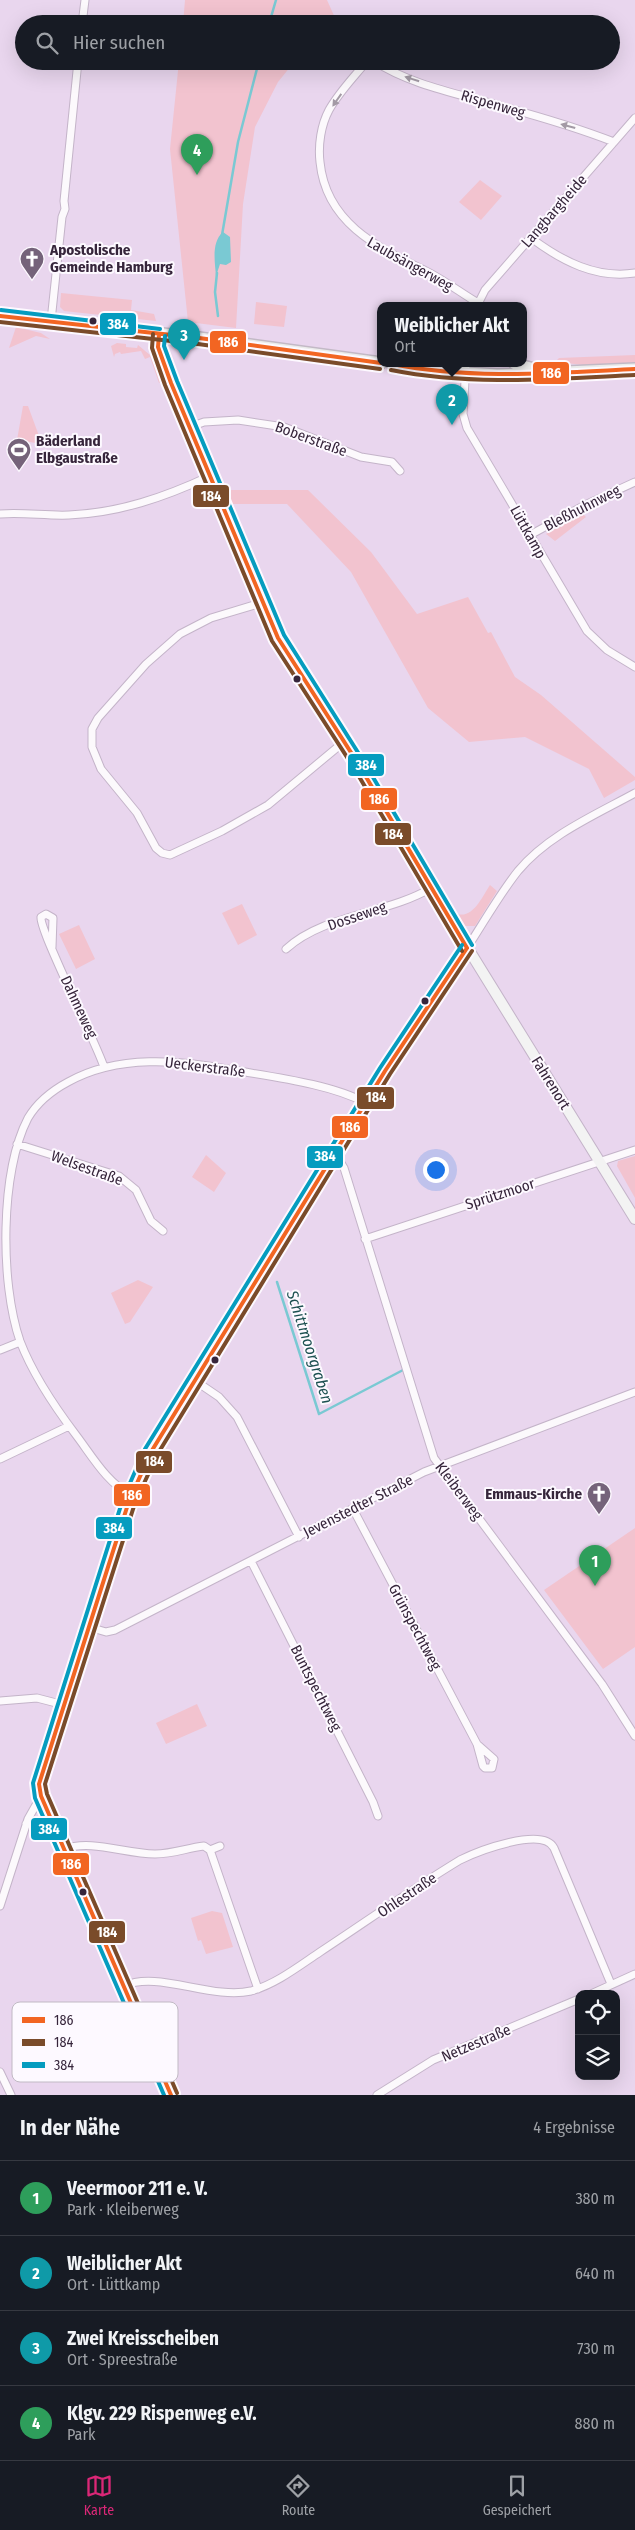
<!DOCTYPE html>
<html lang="de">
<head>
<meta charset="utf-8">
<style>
  :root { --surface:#171b24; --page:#20242c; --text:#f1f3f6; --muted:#9ea1a6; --line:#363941; --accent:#db2777 }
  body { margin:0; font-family:"Fira Sans Condensed",sans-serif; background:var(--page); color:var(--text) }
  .controls { position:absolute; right:15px; bottom:15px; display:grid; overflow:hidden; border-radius:10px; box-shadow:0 5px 20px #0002 }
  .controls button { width:45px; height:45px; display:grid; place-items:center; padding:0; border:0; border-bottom:1px solid var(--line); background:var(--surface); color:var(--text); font:25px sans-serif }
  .you { position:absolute; left:435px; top:1169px; width:18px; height:18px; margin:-12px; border:4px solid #fff; border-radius:50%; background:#1a73e8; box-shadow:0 0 0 8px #1a73e833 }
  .badge { display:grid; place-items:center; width:32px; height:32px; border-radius:50%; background:var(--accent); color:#fff; font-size:16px; font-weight:700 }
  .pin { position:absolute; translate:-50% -41px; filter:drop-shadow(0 1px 2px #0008) }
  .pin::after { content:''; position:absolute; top:26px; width:18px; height:15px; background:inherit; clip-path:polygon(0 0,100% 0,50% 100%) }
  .popup { position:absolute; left:377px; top:302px; width:150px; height:65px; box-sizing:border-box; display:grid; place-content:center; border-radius:10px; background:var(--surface); filter:drop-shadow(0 1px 4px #0005); font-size:16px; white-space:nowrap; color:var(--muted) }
  .popup b { font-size:19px; color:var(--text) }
  .popup::after { content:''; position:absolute; left:50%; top:100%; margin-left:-10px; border:10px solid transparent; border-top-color:var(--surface) }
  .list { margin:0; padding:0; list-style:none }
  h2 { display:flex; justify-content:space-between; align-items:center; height:65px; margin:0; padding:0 20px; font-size:21px }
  h2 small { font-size:16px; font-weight:400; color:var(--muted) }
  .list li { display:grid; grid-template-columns:32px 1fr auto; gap:15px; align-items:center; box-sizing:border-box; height:75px; padding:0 20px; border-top:1px solid var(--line) }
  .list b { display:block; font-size:19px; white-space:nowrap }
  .list p { margin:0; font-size:16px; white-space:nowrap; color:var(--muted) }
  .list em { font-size:16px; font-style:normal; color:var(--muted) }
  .icon { flex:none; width:28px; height:28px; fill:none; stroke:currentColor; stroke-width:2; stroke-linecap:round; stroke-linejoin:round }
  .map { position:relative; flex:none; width:635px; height:2095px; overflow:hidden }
  .search { position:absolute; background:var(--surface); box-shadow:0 5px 20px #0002; left:15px; right:15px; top:15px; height:55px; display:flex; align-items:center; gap:12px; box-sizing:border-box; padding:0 18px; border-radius:28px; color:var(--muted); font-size:19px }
  .sheet { height:365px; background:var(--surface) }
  nav { display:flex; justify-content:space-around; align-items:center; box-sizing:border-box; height:70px; border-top:1px solid var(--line); background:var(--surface); font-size:14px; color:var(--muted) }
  nav a { display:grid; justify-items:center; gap:2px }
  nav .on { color:var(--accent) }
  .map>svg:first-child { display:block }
  .green { fill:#f2c3cf }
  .water { fill:#7ac9d3 }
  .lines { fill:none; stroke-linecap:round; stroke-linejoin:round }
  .stream { stroke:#7ac9d3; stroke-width:2.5 }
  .street-casing { stroke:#c4b4c9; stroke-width:9 }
  .secondary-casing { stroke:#c4b4c9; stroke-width:12 }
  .primary-casing { stroke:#c3b9c6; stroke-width:14 }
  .street { stroke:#fcf9fc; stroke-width:7 }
  .secondary { stroke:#f3f3f3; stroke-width:10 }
  .primary { stroke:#ebecea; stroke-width:11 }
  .bus-1-casing { stroke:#fdf9ff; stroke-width:8 }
  .bus-2-casing { stroke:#fdf9ff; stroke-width:8 }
  .bus-3-casing { stroke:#fdf9ff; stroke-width:8 }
  .bus-1 { stroke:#f26522; stroke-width:4 }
  .bus-2 { stroke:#7a4b2a; stroke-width:4 }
  .bus-3 { stroke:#059cbf; stroke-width:4 }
  .oneway { fill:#a39aa5 }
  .bus-dot { fill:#36253b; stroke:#fdf9ff; stroke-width:2 }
  .labels { text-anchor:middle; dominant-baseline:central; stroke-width:4; stroke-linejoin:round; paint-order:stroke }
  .street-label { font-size:15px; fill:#36253b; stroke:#fdf9ff }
  .poi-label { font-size:15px; font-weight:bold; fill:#36253b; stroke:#fdf9ff; text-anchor:start }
  .water-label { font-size:16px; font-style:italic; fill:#1d5152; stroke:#fdf9ff }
  .key { fill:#fdf9ff; stroke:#c1b9c4; stroke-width:1 }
  .key-label { font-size:14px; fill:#36253b }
  .line-badge { stroke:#fdf9ff; stroke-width:2 }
  .badge-label { font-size:14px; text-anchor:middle; font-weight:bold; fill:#fff }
</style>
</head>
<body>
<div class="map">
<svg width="635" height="2095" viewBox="0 0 635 2095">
  <rect width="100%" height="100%" fill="#e9d6ee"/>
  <!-- green -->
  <path class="green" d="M 185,0 L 327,0 L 336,20 L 328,24 L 183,24 Z
    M 179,61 L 295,61 L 278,82 L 255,127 L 243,204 L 236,328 L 188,322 L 170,149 Z
    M 480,180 L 502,196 L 481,220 L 459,202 Z
    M 61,293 L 132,300 L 131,310 L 154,314 L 156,321 L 64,311 L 60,307 Z
    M 256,302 L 287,306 L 284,327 L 254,324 Z
    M 16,327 L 41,333 L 50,339 L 36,336 L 9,348 Z
    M 117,343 L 126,344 L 126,347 L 137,348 L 138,345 L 150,355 L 161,382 L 159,383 L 150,357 L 145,359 L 141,351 L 121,354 L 120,352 L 115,354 L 114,357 L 111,346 Z
    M 635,355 L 635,364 L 594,366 L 555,362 L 559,358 Z
    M 23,406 L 28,406 L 42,444 L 17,440 Z
    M 224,490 L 308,490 L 371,552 L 417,614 L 468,597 L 488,633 L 491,632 L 515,677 L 541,695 L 635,777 L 635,780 L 604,798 L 589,769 L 525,737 L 469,742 L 428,708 L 351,572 L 287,504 L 231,504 Z
    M 582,513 L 586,517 L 555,541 L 546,534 Z
    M 490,885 L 497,891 L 475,926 L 463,926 L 455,913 C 472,921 482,897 490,885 Z
    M 242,904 L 257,935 L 238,945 L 222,913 Z
    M 79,925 L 95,959 L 76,969 L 59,934 Z
    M 206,1155 L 226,1173 L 214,1192 L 192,1177 Z
    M 635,1156 L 635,1198 L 617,1166 L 618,1161 Z
    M 138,1280 L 153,1287 L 130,1322 L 125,1324 L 111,1293 Z
    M 635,1528 L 635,1647 L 603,1669 L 544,1590 Z
    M 197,1704 L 207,1726 L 166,1744 L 156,1723 Z
    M 212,1911 L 222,1913 L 233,1947 L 206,1954 L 201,1940 L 198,1941 L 191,1918 Z"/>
  <!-- water -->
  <path class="water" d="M 223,232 L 230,237 L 231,262 L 226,265 L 220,264 L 216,276 C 215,263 211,242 223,232 Z"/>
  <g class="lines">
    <!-- stream -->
    <path class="stream" d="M 269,24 L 276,0
      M 222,235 L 238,142 L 259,61
      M 217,273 L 215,292 L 218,316
      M 277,1282 L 319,1414 L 405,1369"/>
    <defs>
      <path id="street" d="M 82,24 L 85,0
        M 367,61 C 354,77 339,92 329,110 C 321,125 318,145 320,162 C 326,223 377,247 426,271 C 444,280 461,293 478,303
        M 374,61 C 412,86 461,94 504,107 C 541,117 578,128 614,142
        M 531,238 C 562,261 596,279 635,273
        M 477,306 L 485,290 L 635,118
        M 51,321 L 62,217 L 65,209 L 64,201 L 78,61
        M 466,364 L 463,414 L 467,428 L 587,631 L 607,650 L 635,667
        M 190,427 L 204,422 L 238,420 L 284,427 L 361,457 L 392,462 L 400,471
        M 0,514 C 23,512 46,516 69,515 C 119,513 165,497 210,476
        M 530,535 L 587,504 L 635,482
        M 261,603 L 211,618 L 180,634 L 146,664 L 98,718 L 92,729 L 92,747 L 101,769 L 137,813 L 156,848 L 162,853 L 170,855 L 222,831 L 268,805 L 345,741
        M 52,947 L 53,918 L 46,914 L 41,917 C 39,930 96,1042 104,1067
        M 467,948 C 484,922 499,895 518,871 C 548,835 595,815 635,793
        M 286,949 C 324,914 388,914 431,888
        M 17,1144 L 119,1176 L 136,1190 L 151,1221 L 163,1231
        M 335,1153 L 344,1168 L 434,1458 L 602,1684 L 635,1736
        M 365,1239 L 635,1150
        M 0,1350 L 20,1342
        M 194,1380 L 219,1397 L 237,1417 L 299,1537
        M 0,1459 L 69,1426
        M 131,1495 C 107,1483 92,1456 76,1435 C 54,1406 33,1375 20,1341 C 0,1283 0,1172 28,1118 C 37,1103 53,1090 68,1082 C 118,1054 180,1060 233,1070 C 273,1077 331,1084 366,1103
        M 353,1509 L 477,1744 L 483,1766 L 485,1768 L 492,1768 L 494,1759 L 477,1744
        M 251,1561 L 373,1802 L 378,1816
        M 89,1627 L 106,1632 L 115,1630 L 424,1472 L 635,1392
        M 0,1701 L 37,1698 L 64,1705
        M 26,1824 L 41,1820 L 53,1823
        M 64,1849 C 92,1839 125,1854 155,1854 C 173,1854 187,1848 204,1846 L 210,1850 L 220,1846
        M 210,1850 L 258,1989
        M 0,1906 L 28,1819 L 41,1796
        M 124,1986 C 157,1970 211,2000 251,1991 C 276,1984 299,1966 320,1952 C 367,1921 412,1889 460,1860 C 478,1851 543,1826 554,1848 L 611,1984
        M 591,1994 L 635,1974
        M 0,2072 L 11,2095
        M 377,2095 L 433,2060 L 579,1999"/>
      <path id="secondary" d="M 159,335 L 158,347 L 171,383 L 278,638 L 359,765 L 422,874 L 635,1219
        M 171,2095 L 41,1796 L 39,1784 L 129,1501 L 151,1452 L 194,1380 L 385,1071 L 467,948"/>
      <path id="primary" d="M 0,316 L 199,338 L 381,363
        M 392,364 L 422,370 L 497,375 L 635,369
        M 515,364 L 538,370"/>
    </defs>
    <!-- street casing -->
    <use href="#street" class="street-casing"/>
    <!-- secondary casing -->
    <use href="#secondary" class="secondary-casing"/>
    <!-- primary casing -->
    <use href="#primary" class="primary-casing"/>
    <!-- street -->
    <use href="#street" class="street"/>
    <!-- secondary -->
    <use href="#secondary" class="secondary"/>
    <!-- primary -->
    <use href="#primary" class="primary"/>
    <defs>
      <path id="bus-1" d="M 0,316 L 199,338 L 381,363
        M 159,335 L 158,347 L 171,383 L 278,638 L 359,765 L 467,948
        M 392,364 C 472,380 554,373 635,369
        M 171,2095 L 41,1796 L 39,1784 L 129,1501 L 151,1452 L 385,1071 L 467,948"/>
      <path id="bus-2" d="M 0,322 L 198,344 L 380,369
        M 153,334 L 152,348 L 165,385 L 272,641 L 354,768 L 462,951
        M 391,370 C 471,386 553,379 635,375
        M 177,2093 L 47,1794 L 45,1784 L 135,1503 L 157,1455 L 390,1074 L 472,951"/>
      <path id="bus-3" d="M 1,310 L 160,329
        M 165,336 L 164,346 L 177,381 L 284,635 L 364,762 L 472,945
        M 164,2095 L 35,1798 L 33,1783 L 123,1499 L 145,1449 L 380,1068 L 462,945"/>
    </defs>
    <!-- bus-1 casing -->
    <use href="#bus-1" class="bus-1-casing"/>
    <!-- bus-2 casing -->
    <use href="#bus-2" class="bus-2-casing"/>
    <!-- bus-3 casing -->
    <use href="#bus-3" class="bus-3-casing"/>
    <!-- bus-1 -->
    <use href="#bus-1" class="bus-1"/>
    <!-- bus-2 -->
    <use href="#bus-2" class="bus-2"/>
    <!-- bus-3 -->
    <use href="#bus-3" class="bus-3"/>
  </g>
  <!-- one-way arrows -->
  <defs><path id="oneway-solid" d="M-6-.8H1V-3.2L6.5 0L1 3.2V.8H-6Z" transform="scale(1.25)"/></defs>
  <g class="oneway">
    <use href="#oneway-solid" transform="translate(412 79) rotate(-162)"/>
    <use href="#oneway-solid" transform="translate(337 100) rotate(125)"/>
    <use href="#oneway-solid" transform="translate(568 126) rotate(-165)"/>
  </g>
  <!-- icons -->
  <defs>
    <symbol id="church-pin" viewBox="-11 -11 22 30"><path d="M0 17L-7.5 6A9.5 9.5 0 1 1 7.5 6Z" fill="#75637a" stroke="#fdf9ff"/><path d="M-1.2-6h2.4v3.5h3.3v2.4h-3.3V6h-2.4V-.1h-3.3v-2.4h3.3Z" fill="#fff"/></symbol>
    <symbol id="stadium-pin" viewBox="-11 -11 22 30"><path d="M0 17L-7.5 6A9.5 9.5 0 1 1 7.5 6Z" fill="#75637a" stroke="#fdf9ff"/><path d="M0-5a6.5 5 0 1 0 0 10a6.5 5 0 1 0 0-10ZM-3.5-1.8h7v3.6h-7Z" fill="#fff"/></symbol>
  </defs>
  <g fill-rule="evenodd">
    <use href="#church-pin" x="18" y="245" width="28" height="38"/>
    <use href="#stadium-pin" x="5" y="436" width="28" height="38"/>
    <use href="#church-pin" x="585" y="1480" width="28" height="38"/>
  </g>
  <!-- markers -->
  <g class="bus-dot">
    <circle cx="93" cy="321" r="4.5"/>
    <circle cx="297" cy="679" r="4.5"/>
    <circle cx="425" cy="1001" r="4.5"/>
    <circle cx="215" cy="1360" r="4.5"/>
    <circle cx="83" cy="1892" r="4.5"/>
  </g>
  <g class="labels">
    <!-- street labels -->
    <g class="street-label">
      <text transform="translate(493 104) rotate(16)">Rispenweg</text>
      <text transform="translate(554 211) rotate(-49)">Langbargheide</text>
      <text transform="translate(410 264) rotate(29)">Laubsängerweg</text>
      <text transform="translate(311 439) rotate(20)">Boberstraße</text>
      <text transform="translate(582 508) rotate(-27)">Bleßhuhnweg</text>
      <text transform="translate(528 532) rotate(61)">Lüttkamp</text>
      <text transform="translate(357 916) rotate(-19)">Dosseweg</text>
      <text transform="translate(79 1007) rotate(65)">Dahmeweg</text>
      <text transform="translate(205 1067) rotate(7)">Ueckerstraße</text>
      <text transform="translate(551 1083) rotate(58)">Fahrenort</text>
      <text transform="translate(87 1168) rotate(20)">Welsestraße</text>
      <text transform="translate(500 1194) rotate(-18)">Sprützmoor</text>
      <text transform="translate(459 1491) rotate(53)">Kleiberweg</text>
      <text transform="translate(358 1506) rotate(-27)">Jevenstedter Straße</text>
      <text transform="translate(415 1627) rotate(62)">Grünspechtweg</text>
      <text transform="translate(316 1688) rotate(63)">Buntspechtweg</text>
      <text transform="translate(407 1895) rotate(-34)">Ohlestraße</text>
      <text transform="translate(476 2043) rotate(-23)">Netzestraße</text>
    </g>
    <!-- poi labels -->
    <g class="poi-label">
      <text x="50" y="250">Apostolische<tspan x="50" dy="17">Gemeinde Hamburg</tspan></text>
      <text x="36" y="441">Bäderland<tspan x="36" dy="17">Elbgaustraße</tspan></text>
      <text x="582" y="1494" text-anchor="end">Emmaus-Kirche</text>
    </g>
    <!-- water labels -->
    <g class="water-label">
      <text transform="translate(310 1347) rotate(72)">Schittmoorgraben</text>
    </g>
  </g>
  <!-- legend -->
  <rect x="12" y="2002" width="166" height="80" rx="8" class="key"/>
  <rect x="22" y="2017" width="23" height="6" fill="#f26522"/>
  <rect x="22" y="2039" width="23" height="7" fill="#7a4b2a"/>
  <rect x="22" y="2062" width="23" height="6" fill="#059cbf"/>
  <g class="key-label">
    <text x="54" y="2025">186</text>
    <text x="54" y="2047">184</text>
    <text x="54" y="2070">384</text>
  </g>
  <g class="line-badge">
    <rect x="99" y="312" width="38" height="24" rx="5" fill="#059cbf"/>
    <rect x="209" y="330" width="38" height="24" rx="5" fill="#f26522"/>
    <rect x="532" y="361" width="38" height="24" rx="5" fill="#f26522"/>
    <rect x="192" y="484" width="38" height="24" rx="5" fill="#7a4b2a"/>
    <rect x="347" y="753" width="38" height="24" rx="5" fill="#059cbf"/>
    <rect x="360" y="787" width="38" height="24" rx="5" fill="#f26522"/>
    <rect x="374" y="822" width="38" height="24" rx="5" fill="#7a4b2a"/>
    <rect x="356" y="1086" width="39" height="24" rx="5" fill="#7a4b2a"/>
    <rect x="331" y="1115" width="38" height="24" rx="5" fill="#f26522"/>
    <rect x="306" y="1145" width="38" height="24" rx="5" fill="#059cbf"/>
    <rect x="135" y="1450" width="38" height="24" rx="5" fill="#7a4b2a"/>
    <rect x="113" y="1483" width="38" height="24" rx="5" fill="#f26522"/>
    <rect x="95" y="1516" width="38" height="24" rx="5" fill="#059cbf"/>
    <rect x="30" y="1817" width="38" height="24" rx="5" fill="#059cbf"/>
    <rect x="52" y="1852" width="38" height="24" rx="5" fill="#f26522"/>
    <rect x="88" y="1920" width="38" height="24" rx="5" fill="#7a4b2a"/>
  </g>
  <g class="badge-label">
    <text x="118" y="329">384</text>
    <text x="228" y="347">186</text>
    <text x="551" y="378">186</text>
    <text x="211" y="501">184</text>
    <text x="366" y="770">384</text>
    <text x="379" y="804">186</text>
    <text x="393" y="839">184</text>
    <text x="376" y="1102">184</text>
    <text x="350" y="1132">186</text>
    <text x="325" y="1161">384</text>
    <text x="154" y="1466">184</text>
    <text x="132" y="1500">186</text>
    <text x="114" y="1533">384</text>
    <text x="49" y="1834">384</text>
    <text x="71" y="1869">186</text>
    <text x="107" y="1937">184</text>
  </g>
</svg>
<div class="controls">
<button><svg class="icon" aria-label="locate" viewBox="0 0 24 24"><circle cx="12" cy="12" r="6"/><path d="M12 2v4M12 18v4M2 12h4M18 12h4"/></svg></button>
<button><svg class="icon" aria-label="layers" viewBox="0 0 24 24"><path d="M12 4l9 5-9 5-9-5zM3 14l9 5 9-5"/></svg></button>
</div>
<div class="you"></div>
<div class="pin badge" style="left:595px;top:1586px;background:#2e9e5b">1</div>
<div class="pin badge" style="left:452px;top:425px;background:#0f9aa8">2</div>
<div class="popup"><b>Weiblicher Akt</b>Ort</div>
<div class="pin badge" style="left:184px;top:360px;background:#0f9aa8">3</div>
<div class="pin badge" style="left:197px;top:175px;background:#2e9e5b">4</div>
<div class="search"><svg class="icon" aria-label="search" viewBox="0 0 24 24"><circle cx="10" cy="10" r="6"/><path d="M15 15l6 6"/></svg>Hier suchen</div>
</div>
<section class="sheet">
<h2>In der Nähe<small>4 Ergebnisse</small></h2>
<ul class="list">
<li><span class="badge" style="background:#2e9e5b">1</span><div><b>Veermoor 211 e. V.</b><p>Park · Kleiberweg</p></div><em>380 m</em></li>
<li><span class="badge" style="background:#0f9aa8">2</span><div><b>Weiblicher Akt</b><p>Ort · Lüttkamp</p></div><em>640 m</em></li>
<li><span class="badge" style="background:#0f9aa8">3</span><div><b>Zwei Kreisscheiben</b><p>Ort · Spreestraße</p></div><em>730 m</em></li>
<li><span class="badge" style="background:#2e9e5b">4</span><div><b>Klgv. 229 Rispenweg e.V.</b><p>Park</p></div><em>880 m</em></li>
</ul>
</section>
<nav>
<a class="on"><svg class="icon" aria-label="map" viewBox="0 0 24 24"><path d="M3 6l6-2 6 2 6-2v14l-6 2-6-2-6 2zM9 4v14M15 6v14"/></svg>Karte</a>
<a><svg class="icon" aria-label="directions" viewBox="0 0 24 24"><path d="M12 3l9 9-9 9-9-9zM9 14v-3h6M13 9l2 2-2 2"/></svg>Route</a>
<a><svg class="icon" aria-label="saved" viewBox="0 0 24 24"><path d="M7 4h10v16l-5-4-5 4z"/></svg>Gespeichert</a>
</nav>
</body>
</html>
